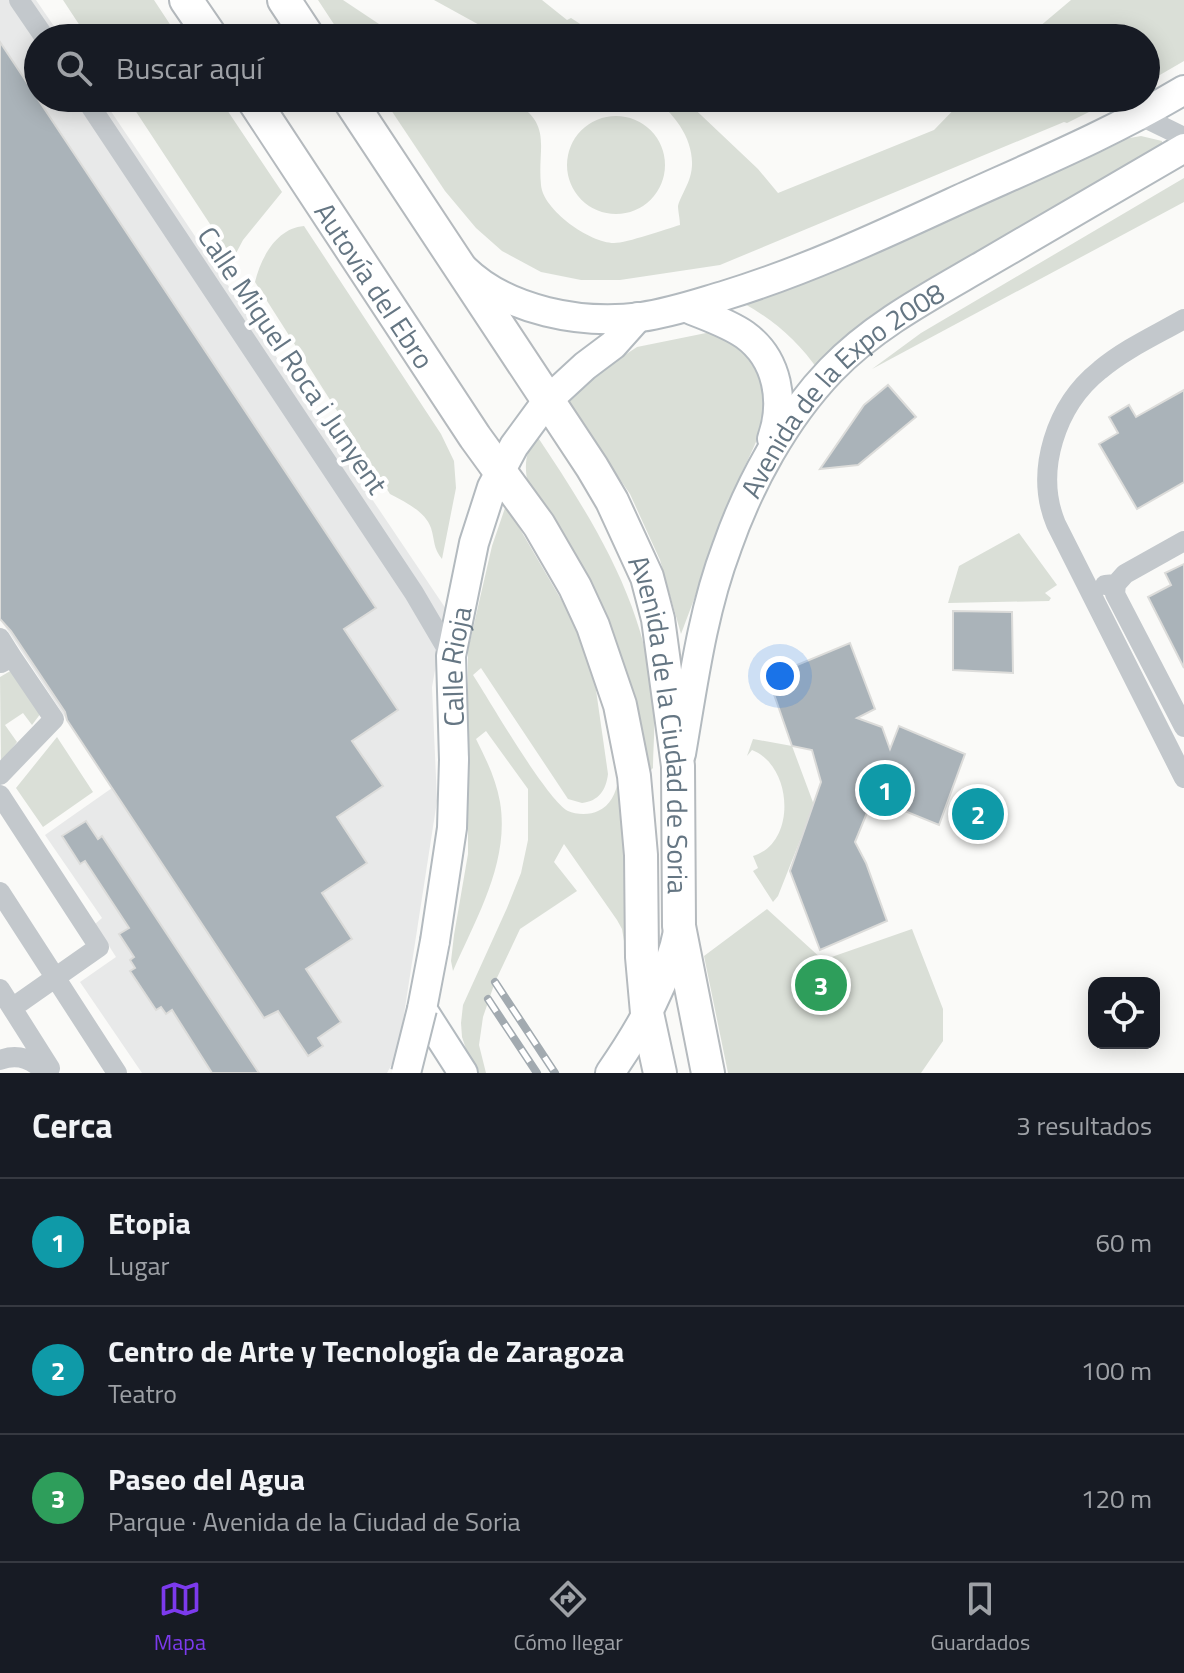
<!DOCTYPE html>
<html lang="es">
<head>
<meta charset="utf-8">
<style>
  :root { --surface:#171b24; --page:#242831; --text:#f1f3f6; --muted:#9ea1a6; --line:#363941; --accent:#7c3aed }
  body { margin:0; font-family:"Titillium Web",sans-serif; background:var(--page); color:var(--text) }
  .controls { position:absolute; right:24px; bottom:24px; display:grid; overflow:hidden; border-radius:16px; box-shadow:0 4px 20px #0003 }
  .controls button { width:72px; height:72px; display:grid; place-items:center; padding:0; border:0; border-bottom:2px solid var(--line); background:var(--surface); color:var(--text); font:40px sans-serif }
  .you { position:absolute; left:780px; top:676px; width:28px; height:28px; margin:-20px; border:6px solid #fff; border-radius:50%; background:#1a73e8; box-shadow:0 0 0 12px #1a73e833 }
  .badge { display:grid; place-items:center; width:52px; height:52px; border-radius:50%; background:var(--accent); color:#fff; font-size:26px; font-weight:700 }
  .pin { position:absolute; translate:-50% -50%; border:4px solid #fff; box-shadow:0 2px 8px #0006 }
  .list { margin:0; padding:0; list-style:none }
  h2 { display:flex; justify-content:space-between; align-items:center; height:104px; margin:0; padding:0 32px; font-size:34px }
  h2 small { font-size:26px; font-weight:400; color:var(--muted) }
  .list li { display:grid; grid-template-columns:52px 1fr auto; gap:24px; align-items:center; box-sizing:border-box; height:128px; padding:0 32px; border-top:2px solid var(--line) }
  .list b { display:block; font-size:30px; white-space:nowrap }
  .list p { margin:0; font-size:26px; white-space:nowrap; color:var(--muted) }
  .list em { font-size:26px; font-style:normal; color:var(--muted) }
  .icon { flex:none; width:44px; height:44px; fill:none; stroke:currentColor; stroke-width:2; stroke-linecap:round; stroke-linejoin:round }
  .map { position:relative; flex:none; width:1184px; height:1073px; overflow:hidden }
  .search { position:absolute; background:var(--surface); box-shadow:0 4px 20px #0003; left:24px; right:24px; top:24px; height:88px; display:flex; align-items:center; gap:20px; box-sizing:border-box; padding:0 28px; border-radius:44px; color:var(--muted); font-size:30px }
  .sheet { height:488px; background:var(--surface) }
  nav { display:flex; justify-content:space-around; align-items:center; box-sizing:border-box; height:112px; border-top:2px solid var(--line); background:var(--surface); font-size:22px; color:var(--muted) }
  nav a { display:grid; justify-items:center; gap:4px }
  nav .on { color:var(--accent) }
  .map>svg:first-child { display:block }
  .built { fill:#e8e9e9 }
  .green { fill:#dadfd7 }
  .building { fill:#aab3b9; stroke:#dcdcda; stroke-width:2 }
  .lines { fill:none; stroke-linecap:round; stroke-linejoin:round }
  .secondary-casing { stroke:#b3babf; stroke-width:32 }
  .primary-casing { stroke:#b5babe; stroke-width:36 }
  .street { stroke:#c3c8cc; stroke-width:20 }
  .secondary { stroke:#fff; stroke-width:28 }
  .primary { stroke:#fff; stroke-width:32 }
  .rail-casing { stroke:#a2aab0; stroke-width:8 }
  .rail { stroke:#fff; stroke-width:5; stroke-dasharray:15; stroke-linecap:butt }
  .secondary-bridge-casing { stroke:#b3babf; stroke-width:32; stroke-linecap:butt }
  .secondary-bridge { stroke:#fff; stroke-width:28 }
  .labels { text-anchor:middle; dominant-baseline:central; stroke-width:8; stroke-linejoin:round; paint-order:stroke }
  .street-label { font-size:28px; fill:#657683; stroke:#fff }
</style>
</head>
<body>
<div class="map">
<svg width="1184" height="1073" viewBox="0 0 1184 1073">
  <rect width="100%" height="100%" fill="#fafaf8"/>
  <!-- built -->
  <path class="built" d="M 0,0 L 36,0 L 62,38 L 38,38 L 38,98 L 102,98 L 446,609 L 432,687 L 437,801 L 398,1053 L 387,1073 L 142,1073 L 80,982 L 116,957 L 95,924 L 102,918 L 45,835 L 112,788 L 0,619 Z"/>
  <!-- green -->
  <path class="green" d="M 63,0 L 154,0 L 179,38 L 88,38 Z
    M 318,0 L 343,0 L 400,38 L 343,38 Z
    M 434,0 L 542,0 L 567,20 L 571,18 L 602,38 L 503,38 Z
    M 1071,0 L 1184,0 L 1184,61 L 1146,83 L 1146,38 L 1026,38 Z
    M 127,98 L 219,98 L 282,192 L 243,240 L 233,259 Z
    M 383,98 C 403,98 500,94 511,100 C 554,124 537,146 541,185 C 543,210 590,243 614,243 C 627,243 666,229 680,225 C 680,219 678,211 678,206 C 679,200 688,185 690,177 C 699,147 677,114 652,98 L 683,98 L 758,169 L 778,193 L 934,130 L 965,98 L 1117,98 L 1067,123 L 1064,122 L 720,265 L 620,280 L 581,280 L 541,272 L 502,251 L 476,228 L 445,191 Z
    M567 165a49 49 0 1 1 98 0a49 49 0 1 1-98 0Z
    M 1141,136 L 1162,141 L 1162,145 L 819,371 C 798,341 774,320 743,303 L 1011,192 L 1124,139 Z
    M 1184,178 L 1184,202 L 872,369 L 921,333 Z
    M 304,226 L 441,434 L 454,461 L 456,488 L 442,559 C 433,548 435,541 431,528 C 425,511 405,502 390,494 L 255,282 C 261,257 277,228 304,226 Z
    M 716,331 C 743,348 767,369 767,403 C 767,427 741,471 732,495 C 714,541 699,588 681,634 L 660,560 L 630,494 L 566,401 L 599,372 L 637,347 Z
    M 537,436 C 593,520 650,609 654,713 C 655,732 653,750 653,768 L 650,771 L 528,484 C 524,467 525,450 537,436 Z
    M 506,505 L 583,637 L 592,662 L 608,774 C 606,790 599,801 582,803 L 568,799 L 481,668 L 473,675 C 490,701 546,799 568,811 C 576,815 591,815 598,811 C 610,806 616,793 618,781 L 621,782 L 627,861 L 626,953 L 622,929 L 617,920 L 564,844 L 554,862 L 577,891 L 520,929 L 495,982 L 483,1017 L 479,1045 L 486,1073 L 478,1073 L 470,1061 L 462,1037 L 461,1023 L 463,1005 L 507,908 L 521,873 L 528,840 L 528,789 L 486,731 L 476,739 C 486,759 496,779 500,802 C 510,862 476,918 453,971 L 451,961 L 454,935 L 468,854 L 468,650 L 492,546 Z
    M 1019,533 L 1057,585 L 1045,593 L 1051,598 L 1049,601 L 948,603 L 959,566 Z
    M 12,670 L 41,713 L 32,725 L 23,713 L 5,725 L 17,742 L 1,763 L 0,677 Z
    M 57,737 L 93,792 L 43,827 L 16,788 Z
    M 753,739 L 792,746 L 814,805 L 778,896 L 773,902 L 753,871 L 758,868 L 753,856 C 797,843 793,766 752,750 L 747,756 Z
    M 767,909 L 823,960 L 912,929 L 943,1009 L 943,1041 L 921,1073 L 728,1073 L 704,956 Z"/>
  <!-- building -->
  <path class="building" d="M 0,42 L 376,608 L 344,629 L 398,710 L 352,741 L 383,786 L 337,817 L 367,863 L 322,893 L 352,939 L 306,969 L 341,1022 L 318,1038 L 323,1046 L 308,1056 L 278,1011 L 264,1018 L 67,720 L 65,712 L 11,631 L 0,619 Z
    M 888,385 L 916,417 L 858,465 L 820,469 L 864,405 Z
    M 1184,390 L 1184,482 L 1137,509 L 1099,444 L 1118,433 L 1109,417 L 1129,405 L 1136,417 Z
    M 1184,564 L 1184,668 L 1148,597 L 1171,585 L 1165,573 Z
    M 953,611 L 1012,612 L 1013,673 L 953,670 Z
    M 850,643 L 875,709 L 857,718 L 882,727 L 890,749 L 899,726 L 965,754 L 939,825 L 873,798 L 855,842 L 866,863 L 887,921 L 820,950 L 790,871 L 821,782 L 812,750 L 792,746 L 768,677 Z
    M 86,821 L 98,839 L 102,836 L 259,1073 L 212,1073 L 172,1010 L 166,1014 L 161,1007 L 156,1010 L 130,971 L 135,968 L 130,960 L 134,957 L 119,934 L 129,928 L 85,861 L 80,864 L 62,836 Z"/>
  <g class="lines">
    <defs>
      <g id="secondary">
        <path d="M 464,269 C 507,311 582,325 641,317 C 670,313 696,304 723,296 C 805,271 882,235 960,199 C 1035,165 1112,133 1184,90"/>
        <path d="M 687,308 C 706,316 728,323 745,335 C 778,359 785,402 772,439"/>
        <path id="s1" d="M 681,754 C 693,684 702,613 727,547 C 749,484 785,418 831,370 C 874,325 932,295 985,264 C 1051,225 1118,187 1184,148"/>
        <path id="s2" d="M 454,760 L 451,656 L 474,543 L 492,487 L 514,446 L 547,401 L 585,366 L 613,345 L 638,317"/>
        <path d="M 435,941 L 422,1009 L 463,1073"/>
        <path d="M 610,1073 C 641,1028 669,980 679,927"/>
      </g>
      <g id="primary">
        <path d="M 186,0 L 212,38"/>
        <path d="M 284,0 L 309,38"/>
        <path id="s3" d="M 252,98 L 475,437 L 539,525 L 575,587 L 593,626 L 620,705 L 634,776 L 641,855 L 642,957 L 647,1013 L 660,1073"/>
        <path id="s4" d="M 348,98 L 592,467 L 612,501 L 647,577 L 658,619 L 678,766 L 679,926 L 708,1073"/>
      </g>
    </defs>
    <!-- secondary casing -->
    <use href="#secondary" class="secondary-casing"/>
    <!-- primary casing -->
    <use href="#primary" class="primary-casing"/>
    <!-- street -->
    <path class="street" d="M 19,0 L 45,38
      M 85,98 L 414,593 L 451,656
      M 1136,118 L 1149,120 L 1184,137
      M 1184,319 C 1156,335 1125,349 1100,370 C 1056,405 1034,471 1056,524 L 1184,778
      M 1116,584 L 1115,594 L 1184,727
      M 1105,585 L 1116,584 L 1125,574 L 1184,541
      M 0,638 L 12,657 L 1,663
      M 0,775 L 54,719 L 12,657
      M 0,795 L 99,947 L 12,1008
      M 0,892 L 117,1073
      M 0,989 L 50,1068
      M 0,1060 C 18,1053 33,1059 45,1073"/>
    <!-- secondary -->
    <use href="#secondary" class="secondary"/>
    <!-- primary -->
    <use href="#primary" class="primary"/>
    <defs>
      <path id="rail" d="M 495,982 L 555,1073
        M 488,999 L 537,1073"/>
    </defs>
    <!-- rail casing -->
    <use href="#rail" class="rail-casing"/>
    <!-- rail -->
    <use href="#rail" class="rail"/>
    <defs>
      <path id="secondary-bridge" d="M 435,941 L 452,828 L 454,760
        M 406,1073 L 422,1009"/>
    </defs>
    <!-- secondary-bridge casing -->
    <use href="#secondary-bridge" class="secondary-bridge-casing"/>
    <!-- secondary-bridge -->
    <use href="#secondary-bridge" class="secondary-bridge"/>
  </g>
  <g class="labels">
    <!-- street labels -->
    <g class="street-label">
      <text stroke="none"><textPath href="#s3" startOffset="224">Autovía del Ebro</textPath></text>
      <text transform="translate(293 360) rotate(56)">Calle Miquel Roca i Junyent</text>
      <text stroke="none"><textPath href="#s1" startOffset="412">Avenida de la Expo 2008</textPath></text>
      <text stroke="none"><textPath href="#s2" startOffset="94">Calle Rioja</textPath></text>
      <text stroke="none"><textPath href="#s4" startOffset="714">Avenida de la Ciudad de Soria</textPath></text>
    </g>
  </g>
</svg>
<div class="controls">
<button><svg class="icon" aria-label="locate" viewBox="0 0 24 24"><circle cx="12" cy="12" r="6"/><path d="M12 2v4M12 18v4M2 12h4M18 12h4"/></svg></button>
</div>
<div class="you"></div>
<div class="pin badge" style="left:885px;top:790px;background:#0f9aa8">1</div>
<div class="pin badge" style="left:978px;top:814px;background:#0f9aa8">2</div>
<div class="pin badge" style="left:821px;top:985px;background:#2e9e5b">3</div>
<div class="search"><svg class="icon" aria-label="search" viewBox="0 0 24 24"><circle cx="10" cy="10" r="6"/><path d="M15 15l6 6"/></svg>Buscar aquí</div>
</div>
<section class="sheet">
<h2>Cerca<small>3 resultados</small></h2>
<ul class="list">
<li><span class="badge" style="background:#0f9aa8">1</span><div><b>Etopia</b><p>Lugar</p></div><em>60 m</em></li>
<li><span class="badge" style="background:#0f9aa8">2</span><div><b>Centro de Arte y Tecnología de Zaragoza</b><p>Teatro</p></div><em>100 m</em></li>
<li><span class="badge" style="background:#2e9e5b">3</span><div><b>Paseo del Agua</b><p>Parque · Avenida de la Ciudad de Soria</p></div><em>120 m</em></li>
</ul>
</section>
<nav>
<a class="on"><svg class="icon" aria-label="map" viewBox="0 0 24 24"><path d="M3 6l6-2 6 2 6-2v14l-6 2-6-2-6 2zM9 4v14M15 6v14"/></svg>Mapa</a>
<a><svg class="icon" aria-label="directions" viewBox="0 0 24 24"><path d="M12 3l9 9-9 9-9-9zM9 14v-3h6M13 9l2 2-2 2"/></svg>Cómo llegar</a>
<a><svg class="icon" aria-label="saved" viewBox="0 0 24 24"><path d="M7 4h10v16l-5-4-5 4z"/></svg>Guardados</a>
</nav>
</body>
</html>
